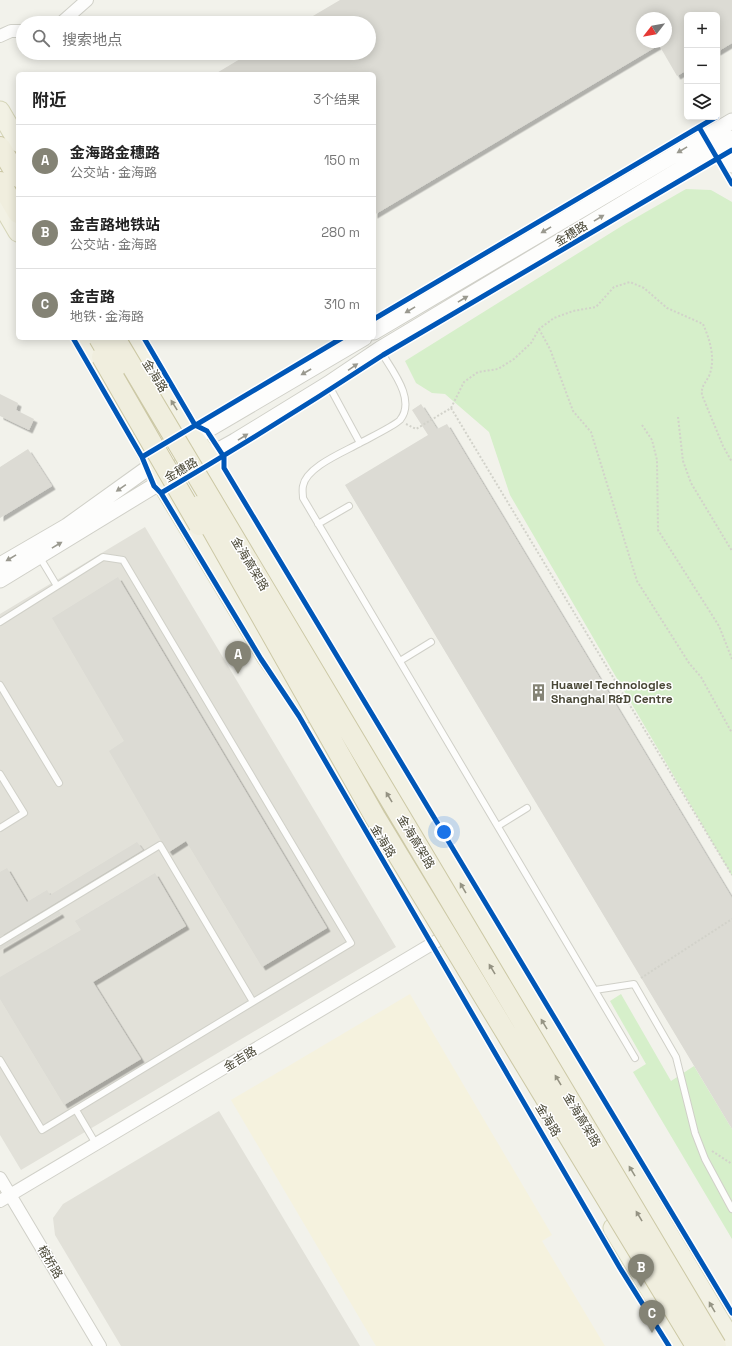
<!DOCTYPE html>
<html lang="zh">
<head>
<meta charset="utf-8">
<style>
  :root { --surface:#fff; --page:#f2f2f2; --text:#222; --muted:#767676; --line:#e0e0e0; --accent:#848375 }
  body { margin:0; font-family:"Space Grotesk","Noto Sans SC",sans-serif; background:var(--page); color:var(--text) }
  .controls { position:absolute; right:12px; top:12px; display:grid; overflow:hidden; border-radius:6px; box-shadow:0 2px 10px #0003 }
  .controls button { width:36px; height:36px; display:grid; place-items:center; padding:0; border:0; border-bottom:1px solid var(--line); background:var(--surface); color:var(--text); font:20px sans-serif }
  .compass { position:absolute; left:636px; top:12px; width:36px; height:36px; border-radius:50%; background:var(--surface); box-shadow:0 2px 10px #0003; rotate:239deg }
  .you { position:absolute; left:444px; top:832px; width:14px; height:14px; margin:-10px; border:3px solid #fff; border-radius:50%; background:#1a73e8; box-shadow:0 0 0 6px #1a73e833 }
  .badge { display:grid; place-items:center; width:26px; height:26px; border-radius:50%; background:var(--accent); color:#fff; font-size:13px; font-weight:700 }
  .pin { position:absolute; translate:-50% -33px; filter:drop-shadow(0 1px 2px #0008) }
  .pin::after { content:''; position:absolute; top:21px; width:14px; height:12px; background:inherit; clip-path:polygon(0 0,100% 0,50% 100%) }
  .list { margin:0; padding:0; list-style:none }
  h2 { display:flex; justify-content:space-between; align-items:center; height:52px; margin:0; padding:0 16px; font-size:17px }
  h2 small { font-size:13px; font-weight:400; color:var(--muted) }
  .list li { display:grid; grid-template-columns:26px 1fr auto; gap:12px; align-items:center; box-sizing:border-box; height:72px; padding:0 16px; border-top:1px solid var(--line) }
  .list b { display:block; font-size:15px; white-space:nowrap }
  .list p { margin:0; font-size:13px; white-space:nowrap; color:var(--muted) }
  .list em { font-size:13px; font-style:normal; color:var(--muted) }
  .icon { flex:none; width:22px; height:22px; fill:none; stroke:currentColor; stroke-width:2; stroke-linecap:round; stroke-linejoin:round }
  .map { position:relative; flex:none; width:732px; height:1346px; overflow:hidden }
  .search { position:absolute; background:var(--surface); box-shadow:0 2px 10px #0003; left:16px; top:16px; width:360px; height:44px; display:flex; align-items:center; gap:10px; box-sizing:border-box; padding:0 14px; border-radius:22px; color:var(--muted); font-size:15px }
  .panel { position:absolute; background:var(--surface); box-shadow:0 2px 10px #0003; left:16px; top:72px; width:360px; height:268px; border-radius:6px }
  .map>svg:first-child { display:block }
  .commercial { fill:#f5f2de }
  .industrial { fill:#e2e1d9 }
  .green { fill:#d6efca }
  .building { fill:#dcdbd4; fill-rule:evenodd; filter:url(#shadow) }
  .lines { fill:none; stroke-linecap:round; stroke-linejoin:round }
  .service-casing { stroke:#d0d0c8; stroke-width:8 }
  .minor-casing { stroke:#d0d0c8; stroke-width:14 }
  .tertiary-casing { stroke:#d0d0c8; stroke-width:17 }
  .primary-casing { stroke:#d5d5b8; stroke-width:21 }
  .trunk-casing { stroke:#ccc8a5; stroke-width:22 }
  .path { stroke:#d2d2ca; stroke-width:2; stroke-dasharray:2 2; stroke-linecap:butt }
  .service { stroke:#fdfdfc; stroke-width:6 }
  .minor { stroke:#fdfdfc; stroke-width:12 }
  .tertiary { stroke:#fdfdfc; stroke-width:15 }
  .primary { stroke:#f2f1e4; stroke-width:19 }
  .trunk { stroke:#f0eede; stroke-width:20 }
  .trunk-bridge-casing { stroke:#ccc8a5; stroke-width:22; stroke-linecap:butt }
  .trunk-bridge { stroke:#f0eede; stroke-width:20 }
  .cycleway-casing { stroke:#fff; stroke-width:8 }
  .cycleway { stroke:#0057b8; stroke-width:5 }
  .oneway { fill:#9a998f }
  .oneway2 { fill:#959484 }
  .oneway3 { fill:#949282 }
  .labels { text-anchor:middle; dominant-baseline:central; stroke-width:3; stroke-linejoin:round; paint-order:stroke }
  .street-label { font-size:12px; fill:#494736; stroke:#fff }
  .poi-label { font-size:12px; font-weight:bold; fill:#494736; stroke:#fff; text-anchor:start }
</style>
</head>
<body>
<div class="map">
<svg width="732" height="1346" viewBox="0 0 732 1346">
  <defs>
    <filter id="shadow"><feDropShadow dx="3.5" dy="3.5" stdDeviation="0" flood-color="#0004"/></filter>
  </defs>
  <rect width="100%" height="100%" fill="#f2f2eb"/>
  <!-- commercial -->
  <path class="commercial" d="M 410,994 L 552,1235 L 542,1241 L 605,1346 L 376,1346 L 231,1100 Z"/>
  <!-- industrial -->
  <path class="industrial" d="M 145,527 L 396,947 L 21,1170 L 0,1135 L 0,614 Z
    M 219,1111 L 360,1346 L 121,1346 L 55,1235 L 53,1218 L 63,1204 Z"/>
  <!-- green -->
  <path class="green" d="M 686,189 L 711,190 L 732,202 L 732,876 L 510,495 L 489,432 L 445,394 L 432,393 L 416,383 L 405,361 L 625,224 Z
    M 621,994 L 671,1081 L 694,1066 L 732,1129 L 732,1239 L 633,1072 L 646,1064 L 610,1001 Z"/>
  <!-- building -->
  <path class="building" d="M 340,0 L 732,0 L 732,43 L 717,52 L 717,15 L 687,15 L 687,70 L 677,76 L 659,45 L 374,215 L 374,74 L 215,74 L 250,53 L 369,53 L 369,23 L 301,23 ZM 642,18 L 666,18 L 666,42 L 642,42 Z
    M 0,394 L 18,403 L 16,410 L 34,419 L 29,430 L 0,416 Z
    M 421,404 L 437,429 L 447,424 L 732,898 L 732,1129 L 345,485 L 428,435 L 412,410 Z
    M 28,449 L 52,486 L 0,518 L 0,467 Z
    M 118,577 L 327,928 L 262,967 L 186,841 L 169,852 L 161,841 L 109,751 L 124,741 L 52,618 Z
    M 137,842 L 143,850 L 0,937 L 0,872 L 7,868 L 27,902 L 47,890 L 50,895 Z
    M 155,873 L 186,926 L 93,982 L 141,1059 L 64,1105 L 0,999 L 0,977 L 81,930 L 75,921 Z
    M 59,911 L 61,914 L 0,950 L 0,946 Z"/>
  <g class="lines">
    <defs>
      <path id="service" d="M 328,384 L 360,443 C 369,438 394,426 400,420 C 417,399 390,368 380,350
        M 360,443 C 344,452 306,467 303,486 C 302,490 303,494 303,498 L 635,1058
        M 318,524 L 349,506
        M 39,556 L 57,586
        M 0,622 L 103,557 L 123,560 L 351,943 L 253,1002
        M 400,661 L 431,642
        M 0,685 L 59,783
        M 0,774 L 24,813 L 0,828
        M 498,826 L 527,808
        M 0,942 L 160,845 L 253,1002 L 42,1130 L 0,1060
        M 595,990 L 634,984 L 676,1057 L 695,1133 L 705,1159 L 732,1209
        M 76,1110 L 96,1144"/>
      <path id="minor" d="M 61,23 L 87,0
        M 0,36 L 11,31 L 23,31
        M 0,1178 L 100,1346
        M 0,1201 L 452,932"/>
      <path id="tertiary" d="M 718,135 L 720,145 L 732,165
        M 374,332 L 732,121
        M 0,565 L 67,526 L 152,465 L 194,438 L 364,338
        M 0,580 L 154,486 L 235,441 L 328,384 L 380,349 L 732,138"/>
      <path id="primary" d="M 0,111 L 18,142
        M 0,201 L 18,232
        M 81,338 L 105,380
        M 132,338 L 194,438 L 213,463 L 479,915 L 732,1341
        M 141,441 L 166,490 L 266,656 L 307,713
        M 613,1228 L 684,1346"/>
      <path id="trunk" d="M 0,147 L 18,177
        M 0,182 L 18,213"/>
    </defs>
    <!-- service casing -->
    <use href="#service" class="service-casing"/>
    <!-- minor casing -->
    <use href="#minor" class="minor-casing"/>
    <!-- tertiary casing -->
    <use href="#tertiary" class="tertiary-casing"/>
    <!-- primary casing -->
    <use href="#primary" class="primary-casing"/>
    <!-- trunk casing -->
    <use href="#trunk" class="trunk-casing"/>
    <!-- path -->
    <path class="path" d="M 539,329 L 550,349 L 573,411 L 591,432 L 637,581 L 689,663 L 701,677 L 732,733
      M 451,408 L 732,875
      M 678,417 L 683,461 L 691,483 L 732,551
      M 406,424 L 416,429 L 451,408 L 464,382 L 478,372 L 498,369 L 514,359 L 531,343 L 539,329 L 554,318 L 573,311 L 596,307 L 614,287 L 630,282 L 644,288 L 667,308 L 703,324 C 710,340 716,359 709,376 C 705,384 701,386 702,395 L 723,446 L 732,462
      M 642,425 L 652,440 L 657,460 L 658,530 L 719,626 L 732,659
      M 641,978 L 732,919
      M 712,1151 L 732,1164"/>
    <!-- service -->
    <use href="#service" class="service"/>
    <!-- minor -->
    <use href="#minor" class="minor"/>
    <!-- tertiary -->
    <use href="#tertiary" class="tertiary"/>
    <!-- primary -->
    <use href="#primary" class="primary"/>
    <!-- trunk -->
    <use href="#trunk" class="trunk"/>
    <defs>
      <path id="trunk-bridge" d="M 99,338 L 116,367
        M 115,338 L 716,1346
        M 102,357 L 199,525
        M 199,506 L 375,817 L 696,1346"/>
    </defs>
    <!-- trunk-bridge casing -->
    <use href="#trunk-bridge" class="trunk-bridge-casing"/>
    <!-- trunk-bridge -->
    <use href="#trunk-bridge" class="trunk-bridge"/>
    <defs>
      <path id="cycleway" d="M 699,127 L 732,184
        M 374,319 L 716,117
        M 73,338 L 142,457 L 154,486 L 161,493 L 261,659 L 299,716 L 620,1268 L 669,1346
        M 144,338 L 195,425 L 207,431 L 224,457 L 224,468 L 732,1313
        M 142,457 L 342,338
        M 161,493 C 236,449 310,403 383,355 L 732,150"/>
    </defs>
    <!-- cycleway casing -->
    <use href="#cycleway" class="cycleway-casing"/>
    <!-- cycleway -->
    <use href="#cycleway" class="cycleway"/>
  </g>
  <!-- one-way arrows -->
  <defs><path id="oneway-solid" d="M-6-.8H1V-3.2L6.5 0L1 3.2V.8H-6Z"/></defs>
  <g class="oneway">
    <use href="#oneway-solid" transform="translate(682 150) rotate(149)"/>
    <use href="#oneway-solid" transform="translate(599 218) rotate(-31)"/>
    <use href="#oneway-solid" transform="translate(546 230) rotate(149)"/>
    <use href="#oneway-solid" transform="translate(463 299) rotate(-31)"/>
    <use href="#oneway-solid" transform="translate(410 310) rotate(149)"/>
    <use href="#oneway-solid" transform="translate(353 367) rotate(-34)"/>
    <use href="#oneway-solid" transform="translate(306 372) rotate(150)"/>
    <use href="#oneway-solid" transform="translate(243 437) rotate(-32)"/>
    <use href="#oneway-solid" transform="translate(121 488) rotate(145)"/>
    <use href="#oneway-solid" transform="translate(57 545) rotate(-31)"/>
    <use href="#oneway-solid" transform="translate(11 558) rotate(149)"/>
  </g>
  <g class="oneway2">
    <use href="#oneway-solid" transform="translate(174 405) rotate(-122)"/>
    <use href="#oneway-solid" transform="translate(463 888) rotate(-120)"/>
    <use href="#oneway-solid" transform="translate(544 1024) rotate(-121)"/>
    <use href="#oneway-solid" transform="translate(632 1171) rotate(-121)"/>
    <use href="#oneway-solid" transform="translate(712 1307) rotate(-120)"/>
  </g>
  <g class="oneway3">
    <use href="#oneway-solid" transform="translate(389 797) rotate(-121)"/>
    <use href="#oneway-solid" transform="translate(492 969) rotate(-121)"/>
    <use href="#oneway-solid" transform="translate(558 1080) rotate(-121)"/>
    <use href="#oneway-solid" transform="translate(639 1216) rotate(-121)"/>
  </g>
  <!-- icons -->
  <defs>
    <symbol id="building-bare" viewBox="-9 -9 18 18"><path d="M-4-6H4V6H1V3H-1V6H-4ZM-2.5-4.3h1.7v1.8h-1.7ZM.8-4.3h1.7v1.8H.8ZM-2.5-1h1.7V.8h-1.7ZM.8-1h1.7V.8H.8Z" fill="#848375" stroke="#fff" stroke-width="2.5" paint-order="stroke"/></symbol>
  </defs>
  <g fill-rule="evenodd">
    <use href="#building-bare" x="526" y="680" width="25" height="25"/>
  </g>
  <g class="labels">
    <!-- street labels -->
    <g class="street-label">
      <text transform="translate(571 234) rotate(-31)">金穗路</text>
      <text transform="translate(155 376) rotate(58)">金海路</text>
      <text transform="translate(181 470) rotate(-30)">金穗路</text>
      <text transform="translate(250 564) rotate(59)">金海高架路</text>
      <text transform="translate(383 841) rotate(59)">金海路</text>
      <text transform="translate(416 842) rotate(59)">金海高架路</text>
      <text transform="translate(240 1059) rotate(-31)">金吉路</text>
      <text transform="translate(548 1120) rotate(59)">金海路</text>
      <text transform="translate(582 1120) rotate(59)">金海高架路</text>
      <text transform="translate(50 1262) rotate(59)">榕桥路</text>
    </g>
    <!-- poi labels -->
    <g class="poi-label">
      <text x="551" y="685">Huawei Technologies<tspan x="551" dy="14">Shanghai R&amp;D Centre</tspan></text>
    </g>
  </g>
</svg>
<div class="controls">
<button>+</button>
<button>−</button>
<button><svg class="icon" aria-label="layers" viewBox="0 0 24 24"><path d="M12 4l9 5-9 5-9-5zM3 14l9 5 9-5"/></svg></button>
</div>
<svg class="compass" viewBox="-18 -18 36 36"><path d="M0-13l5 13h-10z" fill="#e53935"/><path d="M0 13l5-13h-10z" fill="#767676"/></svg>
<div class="you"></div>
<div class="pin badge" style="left:238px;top:674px">A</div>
<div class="pin badge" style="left:641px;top:1287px">B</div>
<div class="pin badge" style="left:652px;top:1333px">C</div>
<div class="search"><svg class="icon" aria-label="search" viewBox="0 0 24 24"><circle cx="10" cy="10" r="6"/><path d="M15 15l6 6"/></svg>搜索地点</div>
<section class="panel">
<h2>附近<small>3个结果</small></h2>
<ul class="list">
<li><span class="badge">A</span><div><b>金海路金穗路</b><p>公交站 · 金海路</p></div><em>150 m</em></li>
<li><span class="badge">B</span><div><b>金吉路地铁站</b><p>公交站 · 金海路</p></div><em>280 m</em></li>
<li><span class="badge">C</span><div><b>金吉路</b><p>地铁 · 金海路</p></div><em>310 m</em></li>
</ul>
</section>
</div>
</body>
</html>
